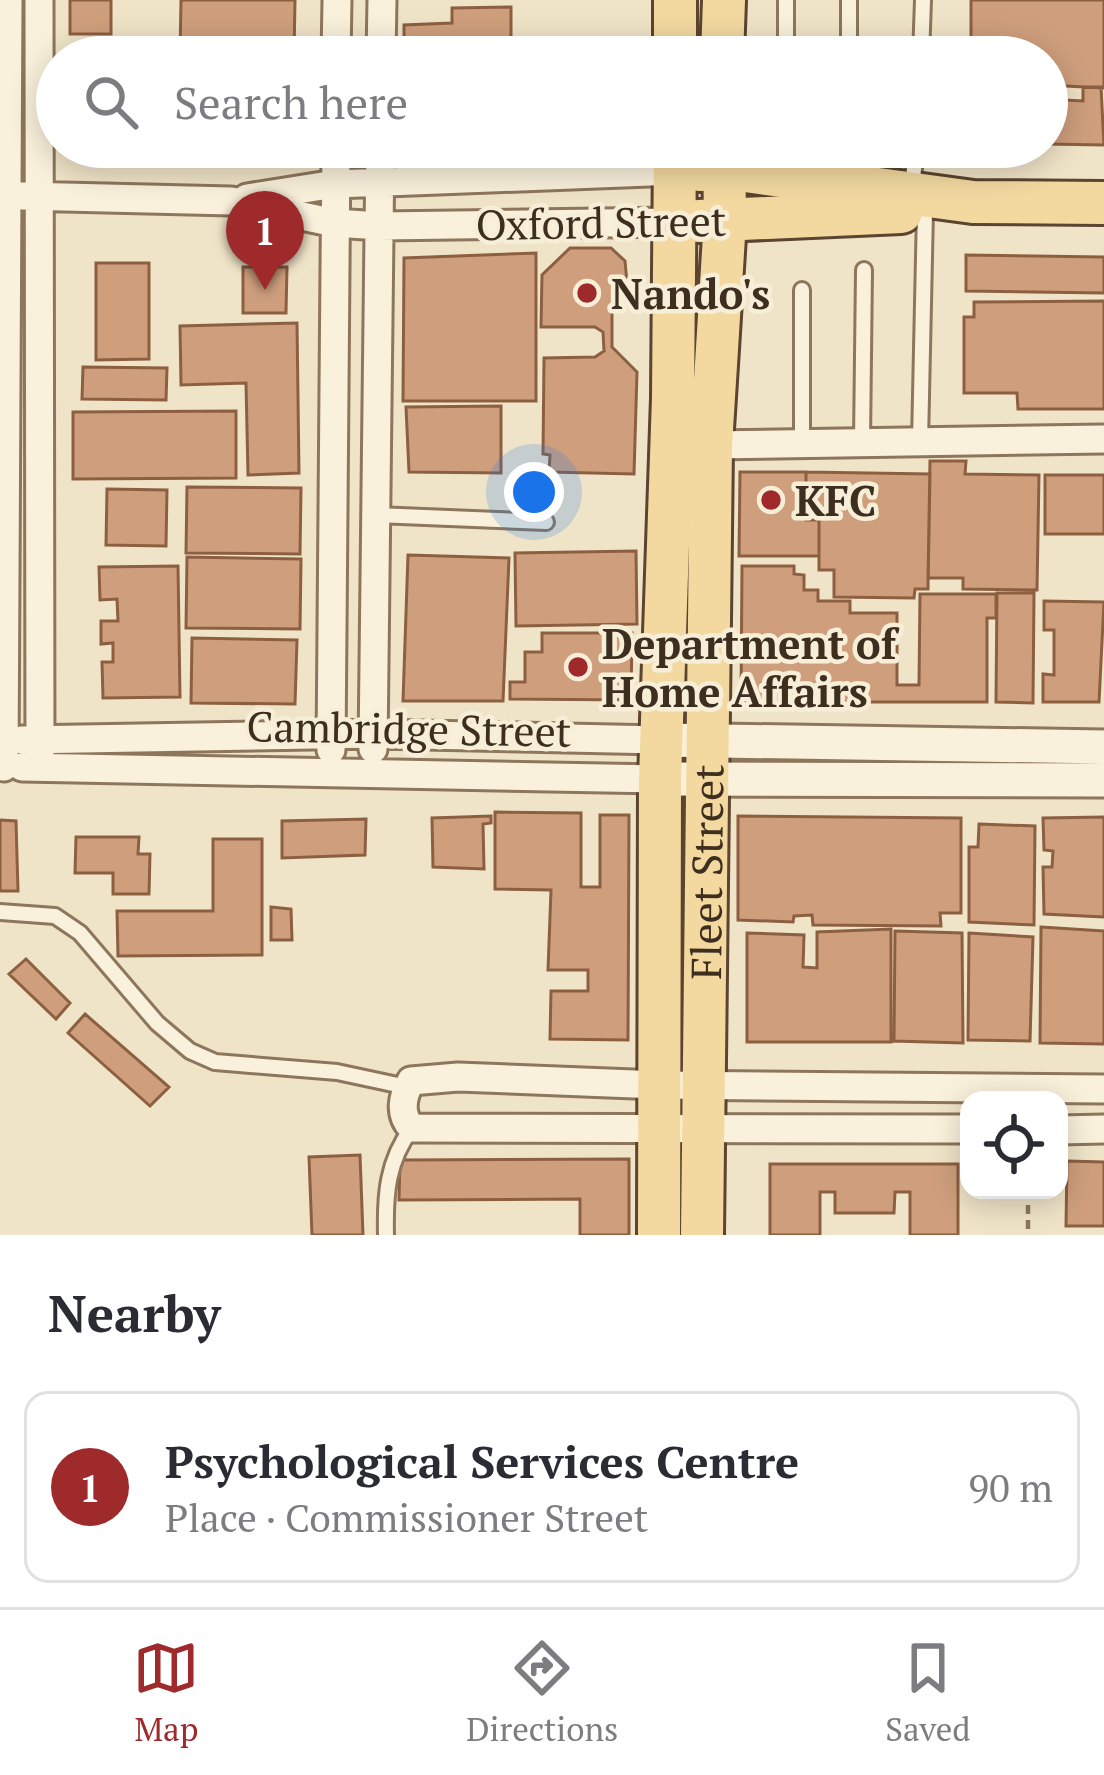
<!DOCTYPE html>
<html lang="en">
<head>
<meta charset="utf-8">
<style>
  :root { --surface:#fff; --page:#f7f7f7; --text:#2b2b33; --muted:#7c7c81; --line:#e1e1e2; --accent:#9e2a2b }
  body { margin:0; font-family:"PT Serif",serif; background:var(--page); color:var(--text) }
  .controls { position:absolute; right:36px; bottom:36px; display:grid; overflow:hidden; border-radius:24px; box-shadow:0 6px 30px #0003 }
  .controls button { width:108px; height:108px; display:grid; place-items:center; padding:0; border:0; border-bottom:3px solid var(--line); background:var(--surface); color:var(--text); font:60px sans-serif }
  .you { position:absolute; left:534px; top:492px; width:42px; height:42px; margin:-30px; border:9px solid #fff; border-radius:50%; background:#1a73e8; box-shadow:0 0 0 18px #1a73e833 }
  .badge { display:grid; place-items:center; width:78px; height:78px; border-radius:50%; background:var(--accent); color:#fff; font-size:39px; font-weight:700 }
  .pin { position:absolute; translate:-50% -99px; filter:drop-shadow(0 3px 6px #0008) }
  .pin::after { content:''; position:absolute; top:63px; width:42px; height:36px; background:inherit; clip-path:polygon(0 0,100% 0,50% 100%) }
  .list { margin:0; padding:0; list-style:none }
  h2 { display:flex; justify-content:space-between; align-items:center; height:156px; margin:0; padding:0 48px; font-size:51px }
  h2 small { font-size:39px; font-weight:400; color:var(--muted) }
  .list li { display:grid; grid-template-columns:78px 1fr auto; gap:36px; align-items:center; box-sizing:border-box; height:192px; margin:0 24px 24px; padding:0 24px; border:3px solid var(--line); border-radius:24px }
  .list b { display:block; font-size:45px; white-space:nowrap }
  .list p { margin:0; font-size:39px; white-space:nowrap; color:var(--muted) }
  .list em { font-size:39px; font-style:normal; color:var(--muted) }
  .icon { flex:none; width:66px; height:66px; fill:none; stroke:currentColor; stroke-width:2; stroke-linecap:round; stroke-linejoin:round }
  .map { position:relative; flex:none; width:1104px; height:1235px; overflow:hidden }
  .search { position:absolute; background:var(--surface); box-shadow:0 6px 30px #0003; left:36px; right:36px; top:36px; height:132px; display:flex; align-items:center; gap:30px; box-sizing:border-box; padding:0 42px; border-radius:66px; color:var(--muted); font-size:45px }
  .sheet { height:372px; background:var(--surface) }
  nav { display:flex; justify-content:space-around; align-items:center; box-sizing:border-box; height:168px; border-top:3px solid var(--line); background:var(--surface); font-size:33px; color:var(--muted) }
  nav a { display:grid; justify-items:center; gap:6px }
  nav .on { color:var(--accent) }
  .map>svg:first-child { display:block }
  .building { fill:#cf9f7d; stroke:#8d5f41; stroke-width:3 }
  .lines { fill:none; stroke-linecap:round; stroke-linejoin:round }
  .service-casing { stroke:#8d765c; stroke-width:20 }
  .minor-casing { stroke:#8d765c; stroke-width:33 }
  .tertiary-casing { stroke:#8d765c; stroke-width:39 }
  .primary-casing { stroke:#5b4430; stroke-width:48 }
  .path { stroke:#8d765c; stroke-width:4.5; stroke-dasharray:9 6; stroke-linecap:butt }
  .service { stroke:#faf1dc; stroke-width:14 }
  .minor { stroke:#faf1dc; stroke-width:27 }
  .tertiary { stroke:#faf1dc; stroke-width:33 }
  .primary { stroke:#f3d9a0; stroke-width:42 }
  .poi-dot { fill:#9e2a2b; stroke:#f7eed8; stroke-width:4.5 }
  .labels { text-anchor:middle; dominant-baseline:central; stroke-width:9; stroke-linejoin:round; paint-order:stroke }
  .street-label { font-size:42px; fill:#3d2e20; stroke:#f7eed8 }
  .poi-label { font-size:42px; font-weight:bold; fill:#3d2e20; stroke:#f7eed8; text-anchor:start }
</style>
</head>
<body>
<div class="map">
<svg width="1104" height="1235" viewBox="0 0 1104 1235">
  <rect width="100%" height="100%" fill="#f0e4c8"/>
  <!-- building -->
  <path class="building" d="M 70,0 L 111,0 L 111,34 L 70,34 Z
    M 181,0 L 295,0 L 294,57 L 67,57 L 180,55 Z
    M 971,0 L 1104,0 L 1104,88 L 1047,85 L 1047,57 L 971,57 Z
    M 511,7 L 511,57 L 404,57 L 404,25 L 452,23 L 452,8 Z
    M 541,38 L 591,39 L 590,57 L 541,57 Z
    M 1083,87 L 1101,87 L 1104,145 L 1047,144 L 1047,99 L 1083,101 Z
    M 570,248 L 611,248 L 625,261 L 628,293 L 612,304 L 612,347 L 637,372 L 634,474 L 549,472 L 550,455 L 543,454 L 544,358 L 595,357 L 604,351 L 603,332 L 595,327 L 541,327 L 542,275 Z
    M 536,253 L 536,401 L 403,401 L 404,258 Z
    M 966,255 L 1104,257 L 1104,293 L 966,291 Z
    M 96,263 L 149,263 L 149,359 L 96,360 Z
    M 243,267 L 287,267 L 286,313 L 243,313 Z
    M 1104,301 L 1104,409 L 1018,409 L 1017,393 L 964,393 L 964,317 L 974,317 L 974,302 Z
    M 297,323 L 299,473 L 248,475 L 246,383 L 181,385 L 180,326 Z
    M 83,367 L 167,368 L 166,400 L 82,399 Z
    M 501,406 L 501,473 L 409,472 L 406,407 Z
    M 236,411 L 236,478 L 73,479 L 73,412 Z
    M 930,461 L 966,461 L 965,474 L 1039,475 L 1037,590 L 963,589 L 963,578 L 928,578 Z
    M 740,472 L 806,472 L 806,520 L 819,520 L 819,556 L 739,556 Z
    M 806,472 L 930,474 L 928,589 L 915,589 L 914,598 L 834,597 L 834,570 L 819,570 L 819,520 L 806,520 Z
    M 1045,475 L 1104,475 L 1104,534 L 1045,534 Z
    M 187,487 L 301,488 L 300,554 L 186,553 Z
    M 107,489 L 167,490 L 166,546 L 106,545 Z
    M 636,551 L 637,624 L 516,626 L 515,553 Z
    M 408,555 L 509,558 L 503,701 L 403,701 Z
    M 187,557 L 301,559 L 300,629 L 186,628 Z
    M 178,566 L 180,697 L 103,698 L 102,662 L 113,662 L 113,643 L 101,644 L 101,621 L 118,621 L 117,599 L 100,600 L 99,567 Z
    M 742,566 L 794,566 L 794,574 L 804,575 L 804,590 L 818,590 L 818,601 L 850,601 L 850,613 L 897,613 L 897,685 L 919,685 L 920,594 L 996,594 L 996,618 L 987,618 L 987,702 L 741,702 Z
    M 997,593 L 1034,593 L 1033,703 L 996,702 Z
    M 1044,601 L 1104,602 L 1099,702 L 1043,702 L 1043,674 L 1054,675 L 1054,630 L 1044,630 Z
    M 542,633 L 632,633 L 631,700 L 510,699 L 510,682 L 525,682 L 525,652 L 542,652 Z
    M 192,638 L 297,640 L 295,704 L 191,703 Z
    M 495,812 L 581,813 L 581,887 L 600,887 L 600,815 L 629,815 L 628,1040 L 550,1039 L 551,991 L 588,991 L 588,970 L 548,970 L 551,890 L 495,889 Z
    M 491,816 L 491,823 L 483,824 L 484,869 L 433,867 L 432,818 Z
    M 738,816 L 961,818 L 961,913 L 940,913 L 941,926 L 813,925 L 812,915 L 794,916 L 793,922 L 738,920 Z
    M 1104,817 L 1104,917 L 1044,914 L 1043,867 L 1052,867 L 1053,851 L 1044,850 L 1043,818 Z
    M 366,819 L 365,855 L 282,858 L 282,821 Z
    M 0,820 L 16,821 L 18,891 L 0,891 Z
    M 979,824 L 1035,826 L 1034,925 L 969,922 L 969,847 L 978,847 Z
    M 76,837 L 139,837 L 138,854 L 150,854 L 149,894 L 113,894 L 113,873 L 75,873 Z
    M 213,839 L 262,839 L 262,955 L 118,956 L 117,911 L 213,911 Z
    M 271,907 L 291,909 L 292,940 L 271,940 Z
    M 1041,927 L 1104,931 L 1104,1044 L 1040,1043 Z
    M 891,929 L 891,1042 L 747,1042 L 747,933 L 804,935 L 803,967 L 817,968 L 817,932 Z
    M 895,931 L 962,933 L 963,1043 L 894,1041 Z
    M 969,933 L 1033,937 L 1030,1041 L 968,1040 Z
    M 26,959 L 70,1003 L 56,1019 L 9,974 Z
    M 85,1014 L 169,1087 L 150,1106 L 68,1033 Z
    M 360,1155 L 363,1235 L 312,1235 L 309,1157 Z
    M 629,1159 L 629,1235 L 580,1235 L 580,1199 L 399,1200 L 400,1160 Z
    M 1067,1161 L 1104,1162 L 1104,1226 L 1066,1226 Z
    M 770,1164 L 958,1164 L 958,1235 L 910,1235 L 910,1192 L 895,1192 L 894,1213 L 835,1213 L 835,1192 L 820,1192 L 820,1235 L 770,1235 Z"/>
  <g class="lines">
    <defs>
      <path id="service" d="M 786,0 L 786,57
        M 849,57 L 849,0
        M 921,57 L 923,0
        M 912,190 L 916,147
        M 802,290 L 802,443
        M 862,442 L 864,270
        M 920,442 L 925,211
        M 376,515 L 546,522
        M 0,912 L 55,916 L 80,933 L 157,1023 L 190,1051 L 215,1062 L 337,1072 L 407,1087
        M 386,1235 C 385,1195 387,1161 412,1128"/>
      <path id="minor" d="M 39,0 L 40,766
        M 336,57 L 337,0
        M 381,57 L 382,0
        M 22,196 L 231,201 L 335,223 L 380,226 L 674,222
        M 247,198 L 335,184 L 675,171
        M 711,445 L 1104,439
        M 22,740 L 373,734 L 661,740
        M 373,749 L 380,147
        M 331,750 L 336,147
        M 4,767 L 8,0
        M 22,767 L 660,779
        M 969,1129 L 412,1128 C 399,1115 402,1097 411,1081 L 458,1077 L 659,1085 L 1104,1089
        M 1059,1130 L 1104,1129"/>
      <path id="tertiary" d="M 661,740 L 1104,747
        M 660,779 L 1104,780"/>
      <g id="primary">
        <path d="M 675,0 L 675,57"/>
        <path d="M 722,57 L 724,0"/>
        <path d="M 700,170 L 724,168 L 973,202 L 1104,203"/>
        <path d="M 699,221 L 901,212"/>
        <path d="M 659,1235 L 660,779 L 673,398 L 675,147"/>
        <path id="s1" d="M 702,1235 L 711,445 L 725,220 L 724,147"/>
      </g>
    </defs>
    <!-- service casing -->
    <use href="#service" class="service-casing"/>
    <!-- minor casing -->
    <use href="#minor" class="minor-casing"/>
    <!-- tertiary casing -->
    <use href="#tertiary" class="tertiary-casing"/>
    <!-- primary casing -->
    <use href="#primary" class="primary-casing"/>
    <!-- path -->
    <path class="path" d="M 1028,1190 L 1028,1235"/>
    <!-- service -->
    <use href="#service" class="service"/>
    <!-- minor -->
    <use href="#minor" class="minor"/>
    <!-- tertiary -->
    <use href="#tertiary" class="tertiary"/>
    <!-- primary -->
    <use href="#primary" class="primary"/>
  </g>
  <!-- markers -->
  <g class="poi-dot">
    <circle cx="587" cy="293" r="12"/>
    <circle cx="771" cy="500" r="12"/>
    <circle cx="578" cy="667" r="12"/>
  </g>
  <g class="labels">
    <!-- street labels -->
    <g class="street-label">
      <text transform="translate(601 222) rotate(-1)">Oxford Street</text>
      <text transform="translate(409 728) rotate(1)">Cambridge Street</text>
      <text stroke="none"><textPath href="#s1" startOffset="363">Fleet Street</textPath></text>
    </g>
    <!-- poi labels -->
    <g class="poi-label">
      <text x="611" y="293">Nando's</text>
      <text x="795" y="500">KFC</text>
      <text x="602" y="643">Department of<tspan x="602" dy="48">Home Affairs</tspan></text>
    </g>
  </g>
</svg>
<div class="controls">
<button><svg class="icon" aria-label="locate" viewBox="0 0 24 24"><circle cx="12" cy="12" r="6"/><path d="M12 2v4M12 18v4M2 12h4M18 12h4"/></svg></button>
</div>
<div class="you"></div>
<div class="pin badge" style="left:265px;top:290px">1</div>
<div class="search"><svg class="icon" aria-label="search" viewBox="0 0 24 24"><circle cx="10" cy="10" r="6"/><path d="M15 15l6 6"/></svg>Search here</div>
</div>
<section class="sheet">
<h2>Nearby<small></small></h2>
<ul class="list">
<li><span class="badge">1</span><div><b>Psychological Services Centre</b><p>Place · Commissioner Street</p></div><em>90 m</em></li>
</ul>
</section>
<nav>
<a class="on"><svg class="icon" aria-label="map" viewBox="0 0 24 24"><path d="M3 6l6-2 6 2 6-2v14l-6 2-6-2-6 2zM9 4v14M15 6v14"/></svg>Map</a>
<a><svg class="icon" aria-label="directions" viewBox="0 0 24 24"><path d="M12 3l9 9-9 9-9-9zM9 14v-3h6M13 9l2 2-2 2"/></svg>Directions</a>
<a><svg class="icon" aria-label="saved" viewBox="0 0 24 24"><path d="M7 4h10v16l-5-4-5 4z"/></svg>Saved</a>
</nav>
</body>
</html>
